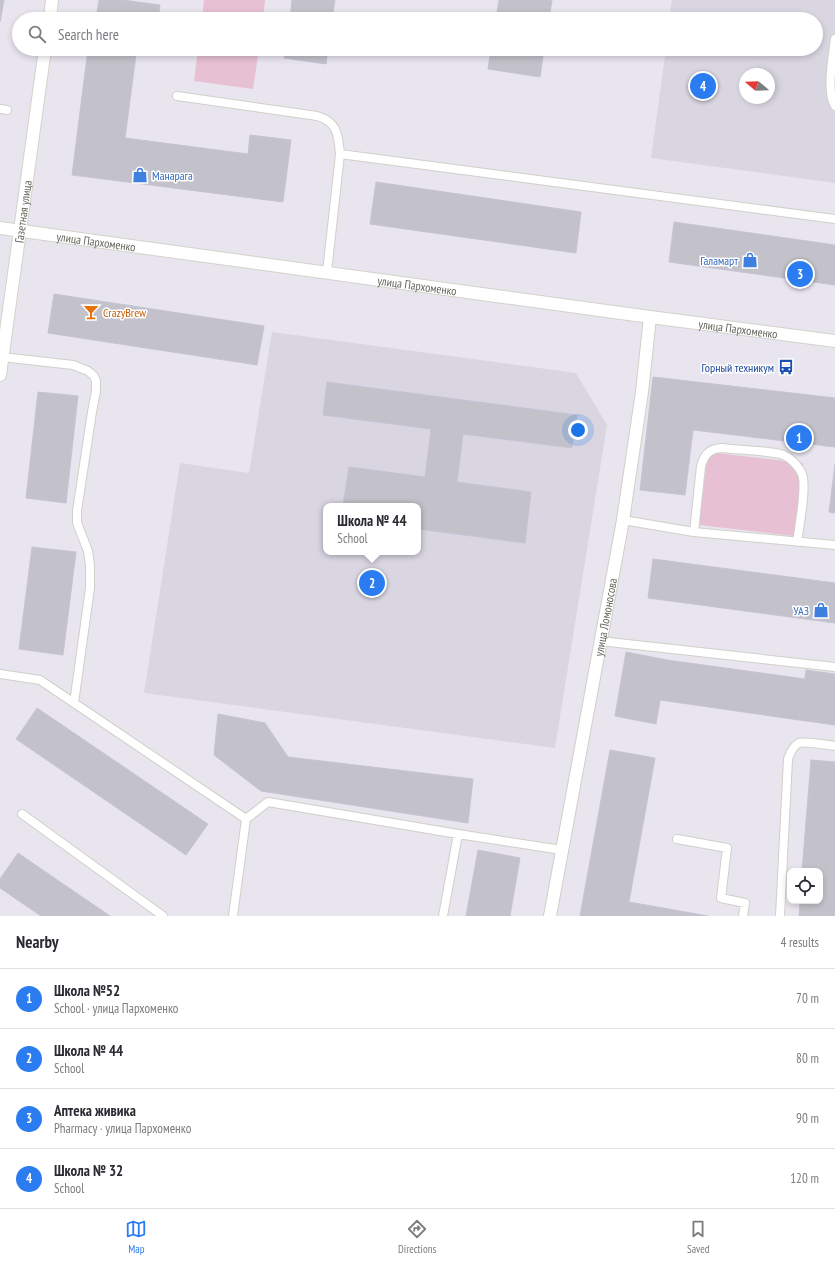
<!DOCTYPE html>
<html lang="en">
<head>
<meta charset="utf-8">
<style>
  :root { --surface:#fff; --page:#f7f7f7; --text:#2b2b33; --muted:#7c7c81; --line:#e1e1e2; --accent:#2a7cf0 }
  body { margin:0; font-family:"PT Sans Narrow",sans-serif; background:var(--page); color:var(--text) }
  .controls { position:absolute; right:12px; bottom:12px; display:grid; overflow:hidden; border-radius:8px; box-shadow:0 2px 6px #0003 }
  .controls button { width:36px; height:36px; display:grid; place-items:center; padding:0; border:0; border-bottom:1px solid var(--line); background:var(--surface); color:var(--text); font:20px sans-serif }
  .compass { position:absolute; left:739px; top:68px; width:36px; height:36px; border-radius:50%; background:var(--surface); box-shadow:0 2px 6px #0003; rotate:289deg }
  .you { position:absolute; left:578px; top:430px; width:14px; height:14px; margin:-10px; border:3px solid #fff; border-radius:50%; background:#1a73e8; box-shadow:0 0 0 6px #1a73e833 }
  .badge { display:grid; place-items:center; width:26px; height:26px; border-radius:50%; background:var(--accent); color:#fff; font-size:13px; font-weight:700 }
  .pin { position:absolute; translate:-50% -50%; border:2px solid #fff; box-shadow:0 1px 4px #0006 }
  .popup { position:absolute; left:323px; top:503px; width:98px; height:52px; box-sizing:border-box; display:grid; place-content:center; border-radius:8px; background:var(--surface); filter:drop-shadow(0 1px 3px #0005); font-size:13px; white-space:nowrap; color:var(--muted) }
  .popup b { font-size:15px; color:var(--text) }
  .popup::after { content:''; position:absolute; left:50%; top:100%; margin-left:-8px; border:8px solid transparent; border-top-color:var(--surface) }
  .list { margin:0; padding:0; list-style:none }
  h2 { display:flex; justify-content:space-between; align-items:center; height:52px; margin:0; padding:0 16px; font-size:17px }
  h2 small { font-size:13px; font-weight:400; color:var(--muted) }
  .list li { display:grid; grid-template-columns:26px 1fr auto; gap:12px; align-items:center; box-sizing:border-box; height:60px; padding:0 16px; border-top:1px solid var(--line) }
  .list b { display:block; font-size:15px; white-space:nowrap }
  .list p { margin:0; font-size:13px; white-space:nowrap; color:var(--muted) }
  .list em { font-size:13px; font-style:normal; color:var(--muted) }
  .icon { flex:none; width:22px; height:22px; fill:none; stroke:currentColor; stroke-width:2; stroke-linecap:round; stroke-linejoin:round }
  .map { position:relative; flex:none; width:835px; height:916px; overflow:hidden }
  .search { position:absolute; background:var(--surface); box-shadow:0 2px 6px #0003; left:12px; right:12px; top:12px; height:44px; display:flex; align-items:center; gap:10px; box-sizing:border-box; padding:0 14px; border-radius:22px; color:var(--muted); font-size:15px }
  .sheet { height:292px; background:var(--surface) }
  nav { display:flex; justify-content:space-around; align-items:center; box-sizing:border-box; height:56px; border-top:1px solid var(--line); background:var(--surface); font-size:11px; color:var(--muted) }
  nav a { display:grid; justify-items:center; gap:2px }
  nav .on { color:var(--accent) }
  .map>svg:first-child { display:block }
  .education { fill:#d9d6e2; fill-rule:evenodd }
  .green { fill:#e8c0d4 }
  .building { fill:#c3c2ca; stroke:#c6c3d5 }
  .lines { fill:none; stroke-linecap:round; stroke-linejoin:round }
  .service-casing { stroke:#cfd0c8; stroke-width:10 }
  .minor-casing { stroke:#cfd0c8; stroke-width:14 }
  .secondary-casing { stroke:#d2d3ca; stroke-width:14 }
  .service { stroke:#fff; stroke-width:8 }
  .minor { stroke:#fff; stroke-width:12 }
  .secondary { stroke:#fff; stroke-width:12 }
  .labels { text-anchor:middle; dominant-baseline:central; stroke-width:3; stroke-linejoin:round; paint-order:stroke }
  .shop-label { font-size:12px; fill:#366cbe; stroke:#fff; text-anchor:end }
  .street-label { font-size:12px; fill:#65665c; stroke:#fff }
  .food-label { font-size:12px; fill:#c56008; stroke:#fff; text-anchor:start }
  .transit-label { font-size:12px; fill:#164399; stroke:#fff; text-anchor:end }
</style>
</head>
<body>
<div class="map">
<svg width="835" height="916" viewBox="0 0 835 916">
  <rect width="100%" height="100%" fill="#e8e5ef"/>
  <!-- education -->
  <path class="education" d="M 672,0 L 835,0 L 835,183 L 651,158 L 666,49 L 816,49 L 816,19 L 669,19 ZM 745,74 L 769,74 L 769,98 L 745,98 Z
    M 272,332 L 576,373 L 607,425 L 555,748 L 144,693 L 180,463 L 249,473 ZM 326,506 L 418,506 L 418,552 L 326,552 Z"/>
  <!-- green -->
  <path class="green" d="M 204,0 L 265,0 L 263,19 L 202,19 Z
    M 198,49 L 259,49 L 253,89 L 194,81 Z
    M 708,452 L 803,463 L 794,536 L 699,525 Z"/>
  <!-- building -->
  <path class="building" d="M 0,0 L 4,0 L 0,22 Z
    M 99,0 L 123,0 L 160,5 L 158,19 L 96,19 Z
    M 292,0 L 335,0 L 332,19 L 290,19 Z
    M 499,0 L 552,0 L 549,19 L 496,19 Z
    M 88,49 L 136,55 L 125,138 L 248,154 L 250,135 L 291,140 L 283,202 L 72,175 Z
    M 285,49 L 328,49 L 326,64 L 284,58 Z
    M 491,49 L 544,49 L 540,77 L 488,69 Z
    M 376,182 L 581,212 L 576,253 L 370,224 Z
    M 674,222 L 835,245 L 835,285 L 669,262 Z
    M 54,294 L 264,326 L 257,365 L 48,333 Z
    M 653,377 L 835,398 L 835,447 L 693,430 L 685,495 L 640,490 Z
    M 327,382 L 577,415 L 572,448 L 463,434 L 457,482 L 531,492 L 525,543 L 418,529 L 418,506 L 343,506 L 349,467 L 425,477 L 431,429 L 323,415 Z
    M 38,392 L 78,396 L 66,503 L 26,498 Z
    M 835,464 L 835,513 L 829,512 Z
    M 32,547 L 76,552 L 63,655 L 19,649 Z
    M 653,559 L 835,583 L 835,623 L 648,598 Z
    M 626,652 L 667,660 L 656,724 L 615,716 Z
    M 667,660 L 805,679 L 799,720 L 660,700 Z
    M 806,670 L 835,674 L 835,725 L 799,720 Z
    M 37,708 L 208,824 L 186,855 L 16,739 Z
    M 218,714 L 265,723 L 288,757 L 473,779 L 468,823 L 261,791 L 214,755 Z
    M 610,750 L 655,758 L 629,902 L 584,894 Z
    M 811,760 L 835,762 L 835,916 L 799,916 L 800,901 L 820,901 L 820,871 L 802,871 Z
    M 478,850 L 520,858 L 510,916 L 466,916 Z
    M 18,853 L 110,916 L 41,916 L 0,888 L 0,879 Z
    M 584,894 L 629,902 L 708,916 L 580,916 Z"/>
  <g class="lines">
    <defs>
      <path id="service" d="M 835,39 C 833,55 826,93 835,106
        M 177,96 L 317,116 C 338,122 338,135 340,154 L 327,272
        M 0,109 L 7,110
        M 340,154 L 835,219
        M 2,357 L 73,365 L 88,371 L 94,376 L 96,381 L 96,391 L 92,412 L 77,511 L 77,523 L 88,551 L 90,565 L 90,588 L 74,703
        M 623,520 L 694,532 L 835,545
        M 694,532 L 701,466 C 704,455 709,449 721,448 C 739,450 761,450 780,454 C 789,456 798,465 802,474 C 807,486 799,528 797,542
        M 600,641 L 835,667
        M 0,674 L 40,680 L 246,819
        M 22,814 L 163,916
        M 677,839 L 727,848 L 721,898 L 745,903 L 743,916
        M 233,916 L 246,819 L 268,802 L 458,834 L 562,850
        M 443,916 L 458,834
        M 780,916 L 788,759 C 790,753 793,746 799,743 C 804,741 828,745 835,746"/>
      <g id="minor">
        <path id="s1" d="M 550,916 L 623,520 L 642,392 L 650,317"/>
      </g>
      <g id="secondary">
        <path d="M 50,19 L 52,0"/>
        <path id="s2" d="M 0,228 L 650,317 L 835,341"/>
        <path id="s3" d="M 0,375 L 45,49"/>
      </g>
    </defs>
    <!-- service casing -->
    <use href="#service" class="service-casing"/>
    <!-- minor casing -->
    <use href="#minor" class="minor-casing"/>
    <!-- secondary casing -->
    <use href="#secondary" class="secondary-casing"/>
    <!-- service -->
    <use href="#service" class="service"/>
    <!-- minor -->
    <use href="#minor" class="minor"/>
    <!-- secondary -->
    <use href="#secondary" class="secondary"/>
  </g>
  <!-- icons -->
  <defs>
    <symbol id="shop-bare" viewBox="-9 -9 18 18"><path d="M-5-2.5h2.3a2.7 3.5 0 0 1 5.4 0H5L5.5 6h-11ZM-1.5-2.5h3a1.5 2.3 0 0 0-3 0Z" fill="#3f7fe0" stroke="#fff" stroke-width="2.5" paint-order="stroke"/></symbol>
    <symbol id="bar-bare" viewBox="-9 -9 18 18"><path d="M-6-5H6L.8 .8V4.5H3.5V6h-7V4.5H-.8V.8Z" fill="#e8710a" stroke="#fff" stroke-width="2.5" paint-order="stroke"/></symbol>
    <symbol id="bus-bare" viewBox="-9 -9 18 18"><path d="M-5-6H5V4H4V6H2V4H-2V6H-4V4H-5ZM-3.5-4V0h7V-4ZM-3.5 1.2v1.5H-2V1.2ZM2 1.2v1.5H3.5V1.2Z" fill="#1a4fb4" stroke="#fff" stroke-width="2.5" paint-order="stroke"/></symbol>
  </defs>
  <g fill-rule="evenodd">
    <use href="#shop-bare" x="129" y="164" width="22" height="22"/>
    <use href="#shop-bare" x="739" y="249" width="22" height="22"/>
    <use href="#bar-bare" x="80" y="301" width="22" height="22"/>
    <use href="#bus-bare" x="775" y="356" width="22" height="22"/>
    <use href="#shop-bare" x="810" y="599" width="22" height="22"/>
  </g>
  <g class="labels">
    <!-- shop labels -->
    <g class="shop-label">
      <text x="152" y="175" text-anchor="start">Манарага</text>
      <text x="738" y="260">Галамарт</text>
      <text x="809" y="610">УАЗ</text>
    </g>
    <!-- street labels -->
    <g class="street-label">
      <text stroke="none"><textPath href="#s3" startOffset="165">Газетная улица</textPath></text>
      <text stroke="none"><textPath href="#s2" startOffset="97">улица Пархоменко</textPath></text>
      <text stroke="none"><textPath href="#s2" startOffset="421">улица Пархоменко</textPath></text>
      <text stroke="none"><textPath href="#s2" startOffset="745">улица Пархоменко</textPath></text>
      <text stroke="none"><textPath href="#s1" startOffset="304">улица Ломоносова</textPath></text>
    </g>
    <!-- food labels -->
    <g class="food-label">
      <text x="103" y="312">CrazyBrew</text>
    </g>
    <!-- transit labels -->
    <g class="transit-label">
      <text x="774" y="367">Горный техникум</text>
    </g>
  </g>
</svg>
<div class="controls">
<button><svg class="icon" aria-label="locate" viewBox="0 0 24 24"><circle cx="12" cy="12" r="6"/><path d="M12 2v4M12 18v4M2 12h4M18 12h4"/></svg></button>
</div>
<svg class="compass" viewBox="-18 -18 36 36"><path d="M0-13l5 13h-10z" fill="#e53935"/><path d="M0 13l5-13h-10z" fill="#7c7c81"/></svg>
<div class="you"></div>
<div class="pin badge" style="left:799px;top:438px">1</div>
<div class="pin badge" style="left:372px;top:583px">2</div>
<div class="popup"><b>Школа № 44</b>School</div>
<div class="pin badge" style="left:800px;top:274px">3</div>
<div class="pin badge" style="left:703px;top:86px">4</div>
<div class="search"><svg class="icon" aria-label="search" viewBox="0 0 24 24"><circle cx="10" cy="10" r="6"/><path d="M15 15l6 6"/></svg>Search here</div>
</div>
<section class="sheet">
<h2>Nearby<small>4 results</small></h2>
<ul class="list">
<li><span class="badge">1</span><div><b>Школа №52</b><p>School · улица Пархоменко</p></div><em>70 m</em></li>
<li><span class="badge">2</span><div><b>Школа № 44</b><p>School</p></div><em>80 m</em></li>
<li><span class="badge">3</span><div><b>Аптека живика</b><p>Pharmacy · улица Пархоменко</p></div><em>90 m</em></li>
<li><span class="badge">4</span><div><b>Школа № 32</b><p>School</p></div><em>120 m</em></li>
</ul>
</section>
<nav>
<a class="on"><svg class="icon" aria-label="map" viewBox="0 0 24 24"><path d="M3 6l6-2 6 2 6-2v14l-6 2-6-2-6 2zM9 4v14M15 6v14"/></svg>Map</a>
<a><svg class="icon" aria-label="directions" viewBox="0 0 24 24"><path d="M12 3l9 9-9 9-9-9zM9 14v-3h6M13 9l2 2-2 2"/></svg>Directions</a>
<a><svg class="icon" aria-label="saved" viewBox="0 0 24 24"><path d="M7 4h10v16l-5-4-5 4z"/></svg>Saved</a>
</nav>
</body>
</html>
